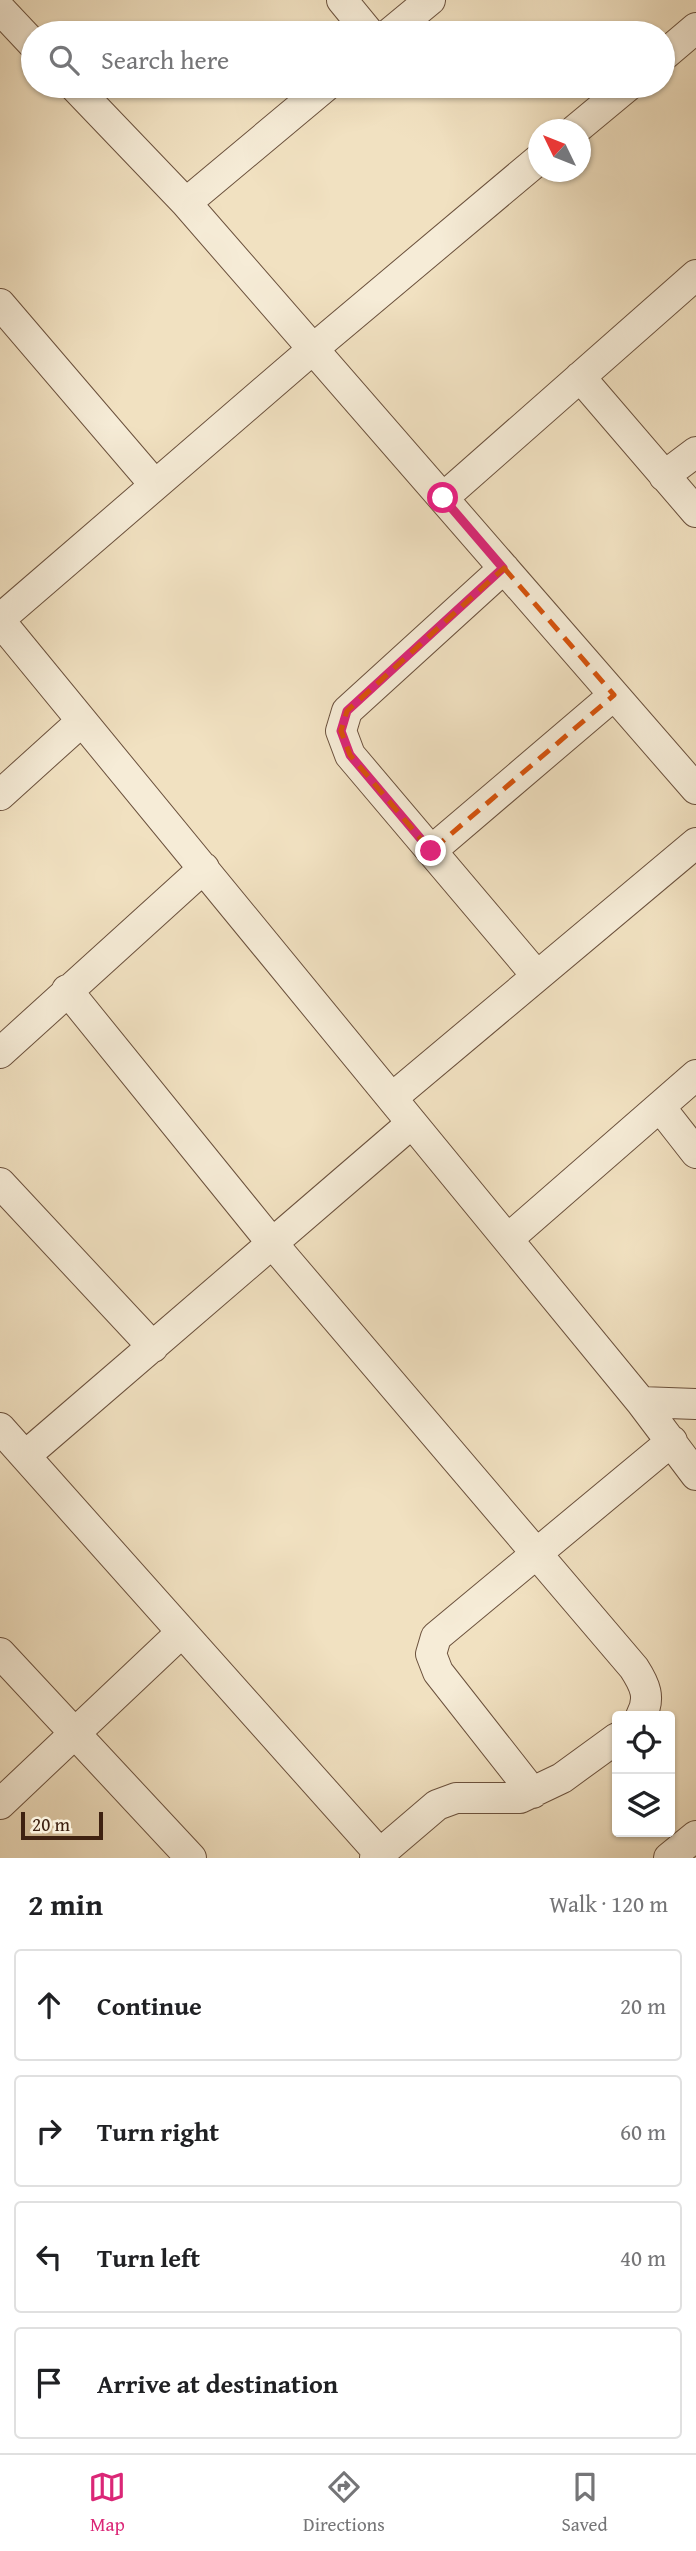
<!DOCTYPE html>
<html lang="en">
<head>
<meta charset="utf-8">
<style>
  :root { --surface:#fff; --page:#f6f6f6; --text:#202124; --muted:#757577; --line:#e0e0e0; --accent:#db2777 }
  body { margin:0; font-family:"Gentium Book Plus",serif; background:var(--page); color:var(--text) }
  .controls { position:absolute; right:21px; bottom:21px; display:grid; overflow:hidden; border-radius:7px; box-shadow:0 2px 5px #0004 }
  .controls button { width:63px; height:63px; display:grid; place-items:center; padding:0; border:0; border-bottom:2px solid var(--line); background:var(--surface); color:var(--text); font:35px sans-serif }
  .compass { position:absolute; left:528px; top:119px; width:63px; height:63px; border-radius:50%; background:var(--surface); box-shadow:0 2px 5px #0004; rotate:313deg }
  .scale { position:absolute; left:21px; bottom:18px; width:82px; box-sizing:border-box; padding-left:7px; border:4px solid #3e2111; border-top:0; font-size:19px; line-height:24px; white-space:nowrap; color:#3e2111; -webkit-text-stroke:5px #f6ecd7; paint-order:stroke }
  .stop { position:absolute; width:21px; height:21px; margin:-16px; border:5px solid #db2777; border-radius:50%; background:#fff }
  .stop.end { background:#db2777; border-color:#fff; box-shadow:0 2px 7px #0008 }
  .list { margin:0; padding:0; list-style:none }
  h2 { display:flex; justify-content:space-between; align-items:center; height:91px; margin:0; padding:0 28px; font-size:30px }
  h2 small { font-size:23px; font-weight:400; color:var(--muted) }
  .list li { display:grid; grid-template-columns:46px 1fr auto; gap:21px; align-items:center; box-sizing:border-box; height:112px; margin:0 14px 14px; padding:0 14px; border:2px solid var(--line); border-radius:7px }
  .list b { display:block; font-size:26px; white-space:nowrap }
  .list em { font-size:23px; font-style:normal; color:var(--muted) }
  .icon { flex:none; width:38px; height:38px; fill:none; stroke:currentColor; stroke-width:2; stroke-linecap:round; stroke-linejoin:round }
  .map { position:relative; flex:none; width:696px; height:1858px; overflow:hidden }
  .search { position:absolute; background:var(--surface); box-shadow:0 2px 5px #0004; left:21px; right:21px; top:21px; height:77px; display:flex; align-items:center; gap:18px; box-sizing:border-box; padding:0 24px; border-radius:38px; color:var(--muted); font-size:26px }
  .sheet { height:595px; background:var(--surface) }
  nav { display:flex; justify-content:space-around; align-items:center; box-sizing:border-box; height:98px; border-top:2px solid var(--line); background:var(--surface); font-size:19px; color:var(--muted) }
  nav a { display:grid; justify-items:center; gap:4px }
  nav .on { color:var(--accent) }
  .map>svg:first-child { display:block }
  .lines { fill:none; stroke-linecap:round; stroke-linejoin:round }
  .minor-casing { stroke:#6b513d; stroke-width:32 }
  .minor { stroke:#f6ecd7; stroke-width:30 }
  .route { stroke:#db2777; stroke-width:9 }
  .marked { fill:none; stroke:#d7530c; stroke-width:5; stroke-dasharray:14 9; stroke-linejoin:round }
</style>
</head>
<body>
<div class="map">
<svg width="696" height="1858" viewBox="0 0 696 1858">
  <rect width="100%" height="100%" fill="#f1e1c1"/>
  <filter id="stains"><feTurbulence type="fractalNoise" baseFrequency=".00286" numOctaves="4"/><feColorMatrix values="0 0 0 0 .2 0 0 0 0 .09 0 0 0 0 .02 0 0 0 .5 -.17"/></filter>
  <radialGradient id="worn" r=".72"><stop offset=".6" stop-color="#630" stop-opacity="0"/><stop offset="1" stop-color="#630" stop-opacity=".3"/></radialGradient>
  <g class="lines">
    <defs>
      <path id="minor" d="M 342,0 L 369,33
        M 0,9 L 33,44
        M 390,33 L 430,0
        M 663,56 L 696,28
        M 74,86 L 186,203 L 696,789
        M 575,130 L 628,86
        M 186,203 L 326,86
        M 0,304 L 155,485
        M 580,377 L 696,512
        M 664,476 L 696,452
        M 443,498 L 696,275
        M 504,568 L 347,711 L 341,731 L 350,755 L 537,976
        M 0,619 L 313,349 L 538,160
        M 0,621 L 641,1402 L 696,1475
        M 0,795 L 82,721
        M 431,851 L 614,695
        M 67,990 L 272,1243 L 634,1668 C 645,1685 651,1698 641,1716
        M 0,1053 L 204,868
        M 392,1098 L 696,843
        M 660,1107 L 696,1153
        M 0,1183 L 153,1347
        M 508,1239 L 696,1075
        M 641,1402 L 696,1404
        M 0,1428 L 380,1854
        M 25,1456 L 412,1123
        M 0,1653 L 191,1858
        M 533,1793 L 438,1672 L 431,1654 L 436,1637 L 672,1441
        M 0,1804 L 182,1632
        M 375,1858 L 437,1805 L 456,1798 L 520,1798 L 562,1778 L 617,1738
        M 669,1858 L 696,1836"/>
    </defs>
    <!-- minor casing -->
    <use href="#minor" class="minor-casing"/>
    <!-- minor -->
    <use href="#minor" class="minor"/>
  </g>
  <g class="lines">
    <!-- route -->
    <path class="route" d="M 431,851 L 350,755 L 341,731 L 347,711 L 503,568 L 443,498"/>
  </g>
  <!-- marked area -->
  <path class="marked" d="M 504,568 L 614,695 L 431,851 L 350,755 L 341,731 L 347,711 Z"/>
  <rect width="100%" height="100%" filter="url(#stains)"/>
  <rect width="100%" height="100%" fill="url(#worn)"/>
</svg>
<div class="controls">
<button><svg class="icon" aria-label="locate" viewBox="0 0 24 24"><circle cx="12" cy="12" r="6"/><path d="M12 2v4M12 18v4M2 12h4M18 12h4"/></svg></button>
<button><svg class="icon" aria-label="layers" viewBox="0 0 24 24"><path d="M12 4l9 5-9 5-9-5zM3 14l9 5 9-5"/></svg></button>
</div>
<svg class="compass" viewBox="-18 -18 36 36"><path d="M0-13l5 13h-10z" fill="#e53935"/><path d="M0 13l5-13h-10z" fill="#757577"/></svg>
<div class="scale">20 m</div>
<div class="stop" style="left:443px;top:498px"></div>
<div class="stop end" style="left:431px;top:851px"></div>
<div class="search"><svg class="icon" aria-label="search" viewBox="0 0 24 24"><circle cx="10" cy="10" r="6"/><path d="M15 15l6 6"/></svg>Search here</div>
</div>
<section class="sheet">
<h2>2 min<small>Walk · 120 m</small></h2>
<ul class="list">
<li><svg class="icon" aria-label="ahead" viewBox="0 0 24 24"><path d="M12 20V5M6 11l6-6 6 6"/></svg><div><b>Continue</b></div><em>20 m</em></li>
<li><svg class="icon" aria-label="right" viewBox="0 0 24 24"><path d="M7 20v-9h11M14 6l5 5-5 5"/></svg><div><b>Turn right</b></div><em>60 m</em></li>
<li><svg class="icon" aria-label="left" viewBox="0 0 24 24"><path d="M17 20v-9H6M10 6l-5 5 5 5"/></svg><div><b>Turn left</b></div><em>40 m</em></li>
<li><svg class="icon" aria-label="arrive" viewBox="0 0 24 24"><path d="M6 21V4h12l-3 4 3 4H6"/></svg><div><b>Arrive at destination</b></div></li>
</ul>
</section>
<nav>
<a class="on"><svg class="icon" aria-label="map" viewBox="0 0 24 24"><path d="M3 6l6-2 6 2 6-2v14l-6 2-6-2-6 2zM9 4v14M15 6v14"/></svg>Map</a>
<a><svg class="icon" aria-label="directions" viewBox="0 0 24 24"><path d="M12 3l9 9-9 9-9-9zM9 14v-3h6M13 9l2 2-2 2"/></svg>Directions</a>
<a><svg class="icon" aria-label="saved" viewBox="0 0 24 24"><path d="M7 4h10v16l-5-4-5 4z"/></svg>Saved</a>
</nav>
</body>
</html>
